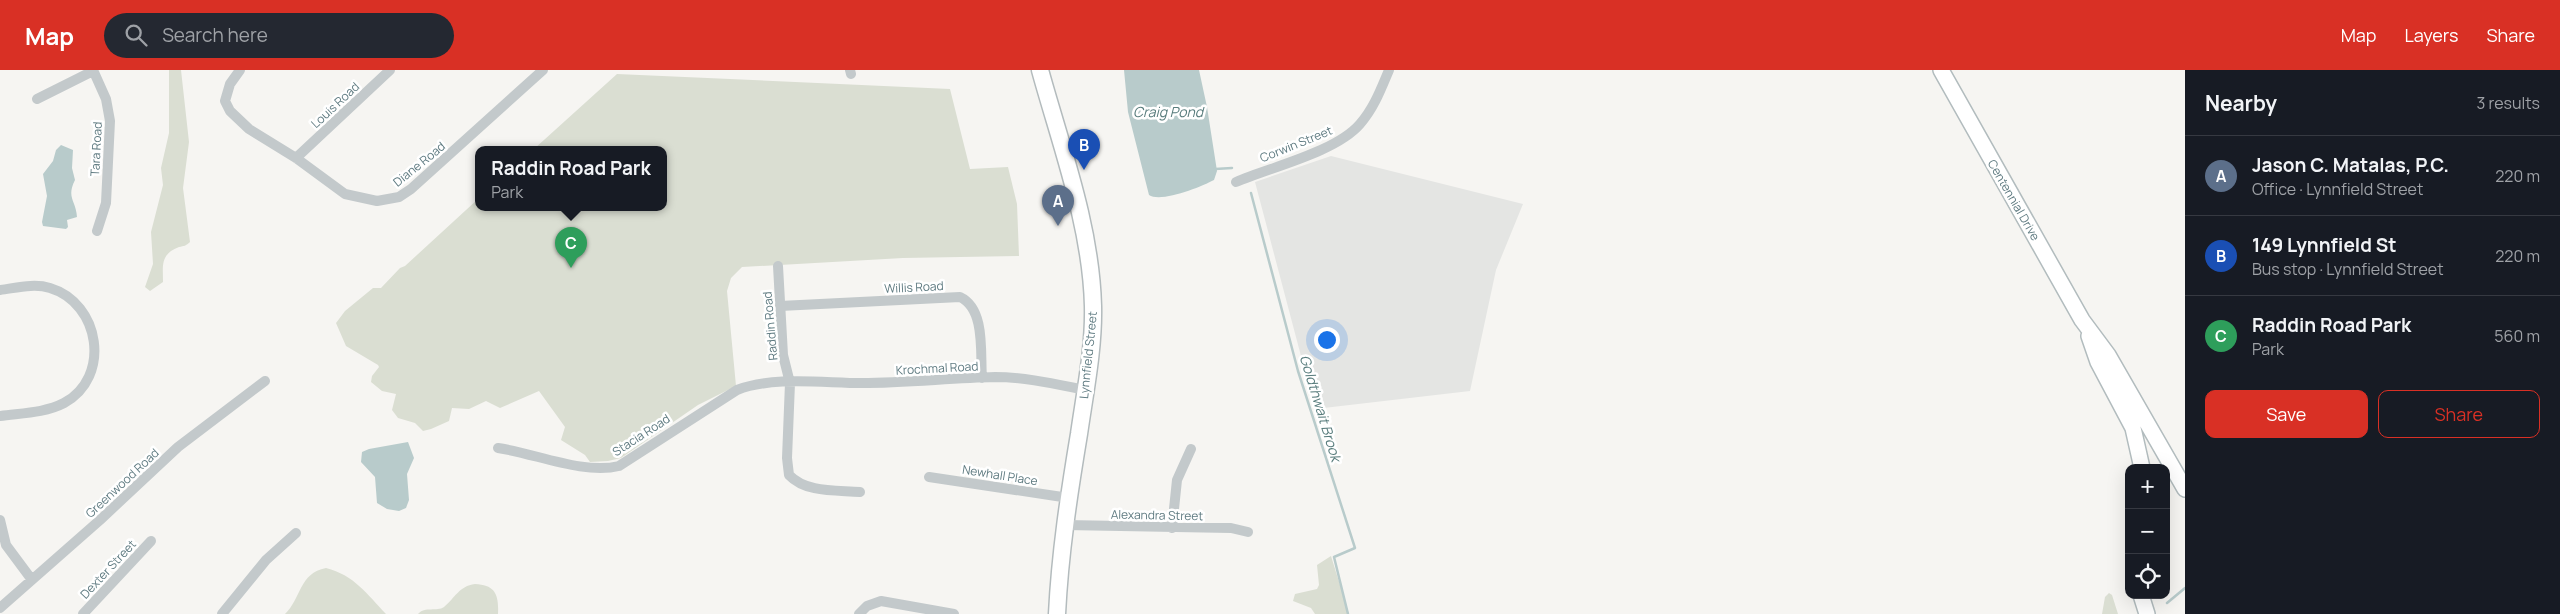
<!DOCTYPE html>
<html lang="en">
<head>
<meta charset="utf-8">
<style>
  :root { --surface:#171b24; --page:#242831; --text:#f1f3f6; --muted:#9ea1a6; --line:#363941; --accent:#d93025 }
  body { margin:0; font-family:Manrope,sans-serif; background:var(--page); color:var(--text) }
  .controls { position:absolute; right:15px; bottom:15px; display:grid; overflow:hidden; border-radius:10px; box-shadow:0 5px 20px #0002 }
  .controls button { width:45px; height:45px; display:grid; place-items:center; padding:0; border:0; border-bottom:1px solid var(--line); background:var(--surface); color:var(--text); font:25px sans-serif }
  .you { position:absolute; left:1326px; top:269px; width:18px; height:18px; margin:-12px; border:4px solid #fff; border-radius:50%; background:#1a73e8; box-shadow:0 0 0 8px #1a73e833 }
  .badge { display:grid; place-items:center; width:32px; height:32px; border-radius:50%; background:var(--accent); color:#fff; font-size:16px; font-weight:700 }
  .pin { position:absolute; translate:-50% -41px; filter:drop-shadow(0 1px 2px #0008) }
  .pin::after { content:''; position:absolute; top:26px; width:18px; height:15px; background:inherit; clip-path:polygon(0 0,100% 0,50% 100%) }
  .popup { position:absolute; left:475px; top:76px; width:192px; height:65px; box-sizing:border-box; display:grid; place-content:center; border-radius:10px; background:var(--surface); filter:drop-shadow(0 1px 4px #0005); font-size:16px; white-space:nowrap; color:var(--muted) }
  .popup b { font-size:19px; color:var(--text) }
  .popup::after { content:''; position:absolute; left:50%; top:100%; margin-left:-10px; border:10px solid transparent; border-top-color:var(--surface) }
  .list { margin:0; padding:0; list-style:none }
  h2 { display:flex; justify-content:space-between; align-items:center; height:65px; margin:0; padding:0 20px; font-size:21px }
  h2 small { font-size:16px; font-weight:400; color:var(--muted) }
  .list li { display:grid; grid-template-columns:32px 1fr auto; gap:15px; align-items:center; box-sizing:border-box; height:80px; padding:0 20px; border-top:1px solid var(--line) }
  .list b { display:block; font-size:19px; white-space:nowrap }
  .list p { margin:0; font-size:16px; white-space:nowrap; color:var(--muted) }
  .list em { font-size:16px; font-style:normal; color:var(--muted) }
  .actions { display:flex; gap:10px; padding:15px 20px }
  .actions a { flex:1; padding:11px 0; border:1px solid var(--accent); border-radius:10px; text-align:center; font-size:18px; color:var(--accent) }
  .actions .main { background:var(--accent); color:#fff }
  .icon { flex:none; width:28px; height:28px; fill:none; stroke:currentColor; stroke-width:2; stroke-linecap:round; stroke-linejoin:round }
  .map { position:relative; flex:none; width:2185px; height:544px; overflow:hidden }
  header { display:flex; align-items:center; gap:30px; box-sizing:border-box; height:70px; padding:0 25px; background:var(--accent); color:#fff }
  header strong { font-size:24px }
  nav { display:flex; gap:28px; margin-inline-start:auto; font-size:18px }
  .search { width:350px; height:45px; background:var(--page); display:flex; align-items:center; gap:12px; box-sizing:border-box; padding:0 18px; border-radius:28px; color:var(--muted); font-size:19px }
  main { display:flex }
  aside { flex:1; background:var(--surface) }
  .map>svg:first-child { display:block }
  .built { fill:#e4e5e3 }
  .green { fill:#daded2 }
  .water { fill:#b8cbcb }
  .lines { fill:none; stroke-linecap:round; stroke-linejoin:round }
  .stream { stroke:#b8cbcb; stroke-width:2.5 }
  .secondary-casing { stroke:#b2bcbe; stroke-width:18 }
  .primary-casing { stroke:#b3bbbd; stroke-width:19 }
  .street { stroke:#c3c9cb; stroke-width:10 }
  .secondary { stroke:#fff; stroke-width:15 }
  .primary { stroke:#fff; stroke-width:16 }
  .labels { text-anchor:middle; dominant-baseline:central; stroke-width:5; stroke-linejoin:round; paint-order:stroke }
  .street-label { font-size:12px; fill:#5e7a80; stroke:#fff }
  .water-label { font-size:14px; font-style:italic; fill:#587c7c; stroke:#fff }
</style>
</head>
<body>
<header>
<strong>Map</strong>
<div class="search"><svg class="icon" aria-label="search" viewBox="0 0 24 24"><circle cx="10" cy="10" r="6"/><path d="M15 15l6 6"/></svg>Search here</div>
<nav><a>Map</a><a>Layers</a><a>Share</a></nav>
</header>
<main>
<div class="map">
<svg width="2185" height="544" viewBox="0 0 2185 544">
  <rect width="100%" height="100%" fill="#f6f5f2"/>
  <!-- built -->
  <path class="built" d="M 1331,86 L 1523,134 L 1496,200 L 1470,321 L 1315,339 L 1255,112 Z"/>
  <!-- green -->
  <path class="green" d="M 169,0 L 181,0 L 189,72 L 183,118 L 190,172 C 186,176 184,176 179,177 C 160,184 163,196 163,212 L 150,221 L 145,217 L 153,194 L 151,162 L 163,115 L 161,98 L 169,63 Z
    M 617,4 L 950,19 L 970,99 L 1008,97 L 1017,134 L 1019,186 L 903,188 L 742,197 L 731,208 L 727,221 L 736,316 L 698,335 L 621,388 L 608,391 L 590,392 L 585,385 L 561,370 L 565,357 L 539,321 L 500,338 L 486,331 L 469,339 L 452,338 L 449,351 L 431,359 L 423,361 L 415,353 L 398,348 L 392,340 L 396,324 L 382,321 L 371,312 L 372,306 L 379,297 L 378,295 L 346,276 L 336,253 L 345,241 L 373,218 L 381,218 L 400,198 L 405,196 L 478,129 L 478,137 L 664,137 L 664,79 L 534,79 Z
    M 1331,486 L 1349,544 L 1315,544 L 1311,538 L 1293,531 L 1295,524 L 1317,519 L 1319,515 L 1317,495 Z
    M 326,498 C 354,505 367,524 386,544 L 285,544 C 301,529 299,503 326,498 Z
    M 475,514 C 495,515 499,524 498,544 L 418,544 C 425,536 437,542 444,537 C 455,528 459,516 475,514 Z
    M 2109,523 L 2112,525 L 2118,544 L 2102,544 L 2105,527 Z"/>
  <!-- water -->
  <path class="water" d="M 1124,0 L 1199,0 L 1207,37 L 1217,101 L 1214,110 C 1201,117 1161,133 1149,125 L 1128,42 Z
    M 61,75 L 73,80 L 72,98 L 75,110 C 66,128 76,130 77,147 L 67,150 L 68,157 L 66,159 L 43,156 L 42,152 L 47,126 L 43,104 L 53,91 L 56,80 Z
    M 408,372 L 414,388 L 407,404 L 409,430 L 406,438 L 399,441 L 387,439 L 377,433 L 375,407 L 361,392 L 362,382 L 369,379 Z"/>
  <g class="lines">
    <!-- stream -->
    <path class="stream" d="M 1215,99 L 1232,98
      M 1251,123 L 1298,301 L 1355,478 L 1334,487 L 1348,544
      M 2167,533 L 2185,518"/>
    <defs>
      <path id="secondary" d="M 1941,0 L 2082,250 L 2108,285 L 2185,419
        M 2089,266 L 2098,292 L 2133,358 L 2142,398
        M 2141,525 L 2147,544"/>
      <path id="primary" d="M 1040,0 C 1061,76 1091,156 1093,236 C 1094,278 1085,322 1079,364 C 1069,424 1060,483 1057,544"/>
    </defs>
    <!-- secondary casing -->
    <use href="#secondary" class="secondary-casing"/>
    <!-- primary casing -->
    <use href="#primary" class="primary-casing"/>
    <!-- street -->
    <path class="street" d="M 93,0 L 106,29 L 110,51 L 106,133 L 97,161
      M 240,0 L 230,14 L 225,31 L 230,41 L 249,59 L 296,88 L 345,124 L 377,131 L 399,127 L 411,119 L 543,0
      M 850,0 L 851,4
      M 37,29 L 93,1
      M 296,88 L 390,0
      M 1236,112 C 1271,97 1336,82 1360,54 C 1374,38 1381,19 1389,0
      M 778,196 L 783,285 L 790,313 L 787,388 L 789,405 C 806,423 836,420 860,422
      M 0,220 C 16,218 34,213 50,218 C 100,233 112,307 64,333 C 45,343 21,343 0,346
      M 780,236 L 960,227 C 986,239 980,284 982,308
      M 498,378 C 534,383 584,405 619,396 L 737,320 C 773,306 823,313 862,313 C 906,313 950,308 995,307 C 1025,307 1055,314 1085,320
      M 929,407 L 1069,428
      M 0,450 L 6,475 L 32,510
      M 1065,455 L 1231,458 L 1248,462
      M 1172,458 L 1177,410 L 1191,379
      M 0,538 L 100,450 L 178,377 L 265,311
      M 83,544 L 151,471
      M 222,544 L 266,490 L 296,463
      M 859,544 L 867,536 L 881,531 L 954,544"/>
    <!-- secondary -->
    <use href="#secondary" class="secondary"/>
    <!-- primary -->
    <use href="#primary" class="primary"/>
  </g>
  <g class="labels">
    <!-- street labels -->
    <g class="street-label">
      <text transform="translate(335 35) rotate(-43)">Louis Road</text>
      <text transform="translate(1296 74) rotate(-22)">Corwin Street</text>
      <text transform="translate(96 79) rotate(-87)">Tara Road</text>
      <text transform="translate(419 94) rotate(-39)">Diane Road</text>
      <text transform="translate(2014 130) rotate(60)">Centennial Drive</text>
      <text transform="translate(914 217) rotate(-3)">Willis Road</text>
      <text transform="translate(770 256) rotate(-95)">Raddin Road</text>
      <text transform="translate(1088 285) rotate(-84)">Lynnfield Street</text>
      <text transform="translate(937 298) rotate(-3)">Krochmal Road</text>
      <text transform="translate(641 365) rotate(-33)">Stacia Road</text>
      <text transform="translate(1000 405) rotate(9)">Newhall Place</text>
      <text transform="translate(122 413) rotate(-43)">Greenwood Road</text>
      <text transform="translate(1157 445) rotate(1)">Alexandra Street</text>
      <text transform="translate(108 499) rotate(-47)">Dexter Street</text>
    </g>
    <!-- water labels -->
    <g class="water-label">
      <text x="1168" y="41">Craig Pond</text>
      <text transform="translate(1321 338) rotate(73)">Goldthwait Brook</text>
    </g>
  </g>
</svg>
<div class="controls">
<button>+</button>
<button>−</button>
<button><svg class="icon" aria-label="locate" viewBox="0 0 24 24"><circle cx="12" cy="12" r="6"/><path d="M12 2v4M12 18v4M2 12h4M18 12h4"/></svg></button>
</div>
<div class="you"></div>
<div class="pin badge" style="left:1058px;top:156px;background:#5c6f8a">A</div>
<div class="pin badge" style="left:1084px;top:100px;background:#1a4fb4">B</div>
<div class="pin badge" style="left:571px;top:198px;background:#2e9e5b">C</div>
<div class="popup"><b>Raddin Road Park</b>Park</div>
</div>
<aside>
<h2>Nearby<small>3 results</small></h2>
<ul class="list">
<li><span class="badge" style="background:#5c6f8a">A</span><div><b>Jason C. Matalas, P.C.</b><p>Office · Lynnfield Street</p></div><em>220 m</em></li>
<li><span class="badge" style="background:#1a4fb4">B</span><div><b>149 Lynnfield St</b><p>Bus stop · Lynnfield Street</p></div><em>220 m</em></li>
<li><span class="badge" style="background:#2e9e5b">C</span><div><b>Raddin Road Park</b><p>Park</p></div><em>560 m</em></li>
</ul>
<div class="actions"><a class="main">Save</a><a>Share</a></div>
</aside>
</main>
</body>
</html>
